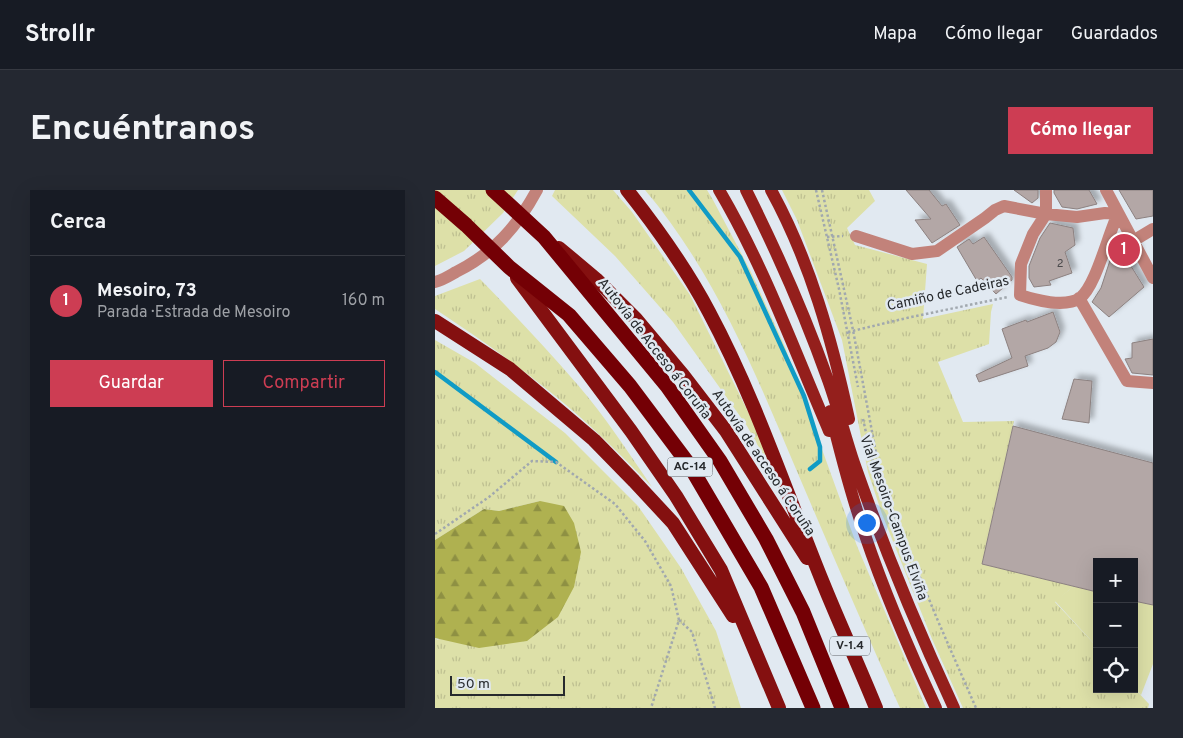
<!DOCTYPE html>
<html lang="es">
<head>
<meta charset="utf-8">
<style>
  :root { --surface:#171b24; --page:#242831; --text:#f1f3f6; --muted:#9ea1a6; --line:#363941; --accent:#cd3d53 }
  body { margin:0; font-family:Overpass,sans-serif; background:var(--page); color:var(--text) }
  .controls { position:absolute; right:15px; bottom:15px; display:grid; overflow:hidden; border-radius:0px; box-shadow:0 5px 20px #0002 }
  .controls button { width:45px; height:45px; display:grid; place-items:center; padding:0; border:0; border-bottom:1px solid var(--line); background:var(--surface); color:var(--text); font:25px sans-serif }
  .scale { position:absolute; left:15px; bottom:12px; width:115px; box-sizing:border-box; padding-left:5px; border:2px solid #272a2d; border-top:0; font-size:14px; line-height:18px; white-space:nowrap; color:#272a2d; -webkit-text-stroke:4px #e1e9f1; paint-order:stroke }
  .you { position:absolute; left:431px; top:332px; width:18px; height:18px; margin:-12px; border:4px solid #fff; border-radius:50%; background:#1a73e8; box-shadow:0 0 0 8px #1a73e833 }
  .badge { display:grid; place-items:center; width:32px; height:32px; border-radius:50%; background:var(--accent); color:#fff; font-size:16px; font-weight:700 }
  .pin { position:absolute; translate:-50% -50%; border:2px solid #fff; box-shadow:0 1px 5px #0006 }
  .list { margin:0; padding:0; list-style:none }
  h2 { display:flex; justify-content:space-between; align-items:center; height:65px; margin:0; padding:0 20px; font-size:21px }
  h2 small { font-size:16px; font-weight:400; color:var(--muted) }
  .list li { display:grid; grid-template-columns:32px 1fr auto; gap:15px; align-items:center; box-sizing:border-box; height:90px; padding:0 20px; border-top:1px solid var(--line) }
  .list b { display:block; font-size:19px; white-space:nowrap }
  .list p { margin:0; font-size:16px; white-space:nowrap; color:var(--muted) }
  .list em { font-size:16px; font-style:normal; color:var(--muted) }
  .actions { display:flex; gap:10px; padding:15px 20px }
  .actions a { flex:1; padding:11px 0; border:1px solid var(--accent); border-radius:0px; text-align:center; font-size:18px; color:var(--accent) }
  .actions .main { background:var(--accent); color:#fff }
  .icon { flex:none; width:28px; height:28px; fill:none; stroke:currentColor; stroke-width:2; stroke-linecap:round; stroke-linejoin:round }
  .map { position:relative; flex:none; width:718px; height:518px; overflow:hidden; border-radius:0px }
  header { display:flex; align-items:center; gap:30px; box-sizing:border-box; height:70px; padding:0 25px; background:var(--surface); border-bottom:1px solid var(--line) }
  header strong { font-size:24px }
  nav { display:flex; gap:28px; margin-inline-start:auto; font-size:18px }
  .intro { display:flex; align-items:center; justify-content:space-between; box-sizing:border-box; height:120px; padding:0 30px }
  h1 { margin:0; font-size:35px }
  .button { padding:12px 22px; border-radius:0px; background:var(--accent); color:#fff; font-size:18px; font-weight:700 }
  main { display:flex; gap:30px; padding:0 30px }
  aside { flex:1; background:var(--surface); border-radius:0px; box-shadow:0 5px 20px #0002 }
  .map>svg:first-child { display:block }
  .grass { fill:url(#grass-tufts) }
  .forest { fill:url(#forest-firs) }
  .green { fill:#dde0a8 }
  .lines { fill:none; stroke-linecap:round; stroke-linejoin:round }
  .stream { stroke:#109bc5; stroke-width:4.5 }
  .building { fill:#b3a7a6; stroke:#8c8180; filter:url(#shadow) }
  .path { stroke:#a1a8ae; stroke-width:2.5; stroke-dasharray:2.5 2.5; stroke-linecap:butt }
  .minor { stroke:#c2827a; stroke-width:12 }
  .tertiary { stroke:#c2827a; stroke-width:12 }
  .primary { stroke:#941f1c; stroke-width:12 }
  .trunk { stroke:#841010; stroke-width:14 }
  .motorway { stroke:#740005; stroke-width:15 }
  .labels { text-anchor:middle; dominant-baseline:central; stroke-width:5; stroke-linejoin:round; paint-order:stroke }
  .number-label { font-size:11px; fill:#4a494b }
  .shield { fill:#e1e9f1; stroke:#5f6368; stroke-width:1 }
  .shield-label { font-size:12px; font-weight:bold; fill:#272a2d }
  .street-label { font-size:14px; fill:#272a2d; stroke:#e1e9f1 }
</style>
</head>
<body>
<header>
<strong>Strollr</strong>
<nav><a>Mapa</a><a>Cómo llegar</a><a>Guardados</a></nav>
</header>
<div class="intro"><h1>Encuéntranos</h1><a class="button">Cómo llegar</a></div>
<main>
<aside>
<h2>Cerca<small></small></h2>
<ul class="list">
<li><span class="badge">1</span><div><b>Mesoiro, 73</b><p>Parada · Estrada de Mesoiro</p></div><em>160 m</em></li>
</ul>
<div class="actions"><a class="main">Guardar</a><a>Compartir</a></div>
</aside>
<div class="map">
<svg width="718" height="518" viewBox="0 0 718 518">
  <defs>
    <pattern id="grass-tufts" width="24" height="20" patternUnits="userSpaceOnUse" patternTransform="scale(1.25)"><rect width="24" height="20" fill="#dde0a8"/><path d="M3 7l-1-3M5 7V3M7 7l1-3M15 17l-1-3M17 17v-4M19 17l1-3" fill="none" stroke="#bec091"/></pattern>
    <pattern id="forest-firs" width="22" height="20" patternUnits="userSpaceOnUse" patternTransform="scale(1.25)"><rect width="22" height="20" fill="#afb150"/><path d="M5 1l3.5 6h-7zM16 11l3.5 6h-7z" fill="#8e9043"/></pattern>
    <filter id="shadow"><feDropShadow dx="4.5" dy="-4.5" stdDeviation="2.5" flood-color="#0004"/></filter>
  </defs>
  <rect width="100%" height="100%" fill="#e1e9f1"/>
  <!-- grass -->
  <path class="grass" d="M 0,0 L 83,0 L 68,23 L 29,61 L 0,76 Z
    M 120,0 L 178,0 L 197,22 L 255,105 L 327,250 L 338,283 L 312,236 L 238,132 L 180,66 L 117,6 Z
    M 210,0 L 272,0 L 278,10 L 315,80 L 350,157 L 422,356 L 491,518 L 465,518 C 428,436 393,354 358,272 C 318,177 277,79 210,0 Z
    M 347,0 L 434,0 L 440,11 L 412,38 L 420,55 L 492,74 L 488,129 L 558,114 L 556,122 L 554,154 L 503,172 L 528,232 L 579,231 L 547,374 L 639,396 L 620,412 L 662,457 L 662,499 L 699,499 L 699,498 L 714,514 L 713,518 L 528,518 L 497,449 L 447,324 L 433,282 L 407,150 L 362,30 Z
    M 45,89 C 78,123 111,158 142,194 C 170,226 193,262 217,297 C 186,265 154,233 119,205 C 81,174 41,146 0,119 L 0,106 Z
    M 0,150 L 40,173 L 130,243 L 203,316 L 246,378 L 281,441 L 306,518 L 0,518 L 0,448 L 3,450 L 105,311 L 64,321 L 49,319 L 0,350 Z"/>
  <!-- forest -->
  <path class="forest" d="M 105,311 L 129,316 L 139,333 L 146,362 L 139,397 L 123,427 L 92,451 L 44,458 L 0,448 L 0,350 L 49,319 L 64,321 Z"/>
  <!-- green -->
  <path class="green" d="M 639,396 L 662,402 L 662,457 L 620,411 Z
    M 699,411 L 718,415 L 718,474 L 706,505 L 699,498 Z"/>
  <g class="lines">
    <!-- stream -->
    <path class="stream" d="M 254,0 L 305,67 L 369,206 L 385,257 L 385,271 L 375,279
      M 0,182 L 121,272"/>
  </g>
  <!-- building -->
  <path class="building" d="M 471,0 L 494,0 L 507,16 L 511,14 L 525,35 L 497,53 L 480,30 L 496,29 Z
    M 579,0 L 603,0 L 603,8 L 597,13 Z
    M 619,0 L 654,0 L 662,14 L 642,19 L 627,17 L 619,3 Z
    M 684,0 L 718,0 L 718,26 L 701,29 Z
    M 615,33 L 638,38 L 640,55 L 630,62 L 637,83 L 614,91 L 616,95 L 599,97 L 594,88 L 594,76 L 605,48 Z
    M 549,47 L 577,87 L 577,90 L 561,104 L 546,88 L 542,91 L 522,57 L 534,49 L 538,54 Z
    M 681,52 L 709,97 L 674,127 L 657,112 L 666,98 Z
    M 618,122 L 625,142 L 621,152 L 613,158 L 590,166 L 593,176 L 544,192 L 541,185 L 577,168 L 567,139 L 591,130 L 592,132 Z
    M 718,149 L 718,185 L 697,183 L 690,169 L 697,168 L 697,153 Z
    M 639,189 L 657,191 L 654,233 L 627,229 Z
    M 578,236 L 718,273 L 718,415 L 699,411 L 699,372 L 662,372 L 662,402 L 547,374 Z"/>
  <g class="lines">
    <!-- path -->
    <path class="path" d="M 381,0 L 404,99 L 423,197
      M 387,0 L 418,140 L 444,279 L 460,327 L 503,431 L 541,518
      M 392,47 L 408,46
      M 413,142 L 476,127 L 573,107
      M 428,229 L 441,288
      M 0,344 L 54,307 L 97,271 L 121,272 L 180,314 L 210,351 L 236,396 L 244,430 L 216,518
      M 244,430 L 257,442 L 280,518"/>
    <!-- minor -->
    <path class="minor" d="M 671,0 L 718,88
      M 421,46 L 477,64 L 502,61 L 550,28 L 560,20 L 569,16 L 611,24 L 642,27 L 670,23 L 683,24 C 673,44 661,96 645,108 C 630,118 600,110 585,105 L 586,74 L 598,44 L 611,24 L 611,0
      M 698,51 L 718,39
      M 644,108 L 692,191 L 718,193"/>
    <!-- tertiary -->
    <path class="tertiary" d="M 0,92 C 8,90 14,86 21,82 C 59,63 82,37 102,0"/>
    <!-- primary -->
    <path class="primary" d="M 284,0 C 329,76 359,160 394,241
      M 311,0 C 342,62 370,125 393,190 C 403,218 410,246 419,273 C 448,356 482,438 519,518
      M 336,0 C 375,71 397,150 414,229
      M 395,221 C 405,262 416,305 430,345 C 450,404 475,462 501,518"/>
    <!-- trunk -->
    <path class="trunk" d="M 192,0 C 222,38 251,78 274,122 C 320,208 351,302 388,393 C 405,435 424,476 441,518
      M 124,58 L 161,89 L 201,129 L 248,185 L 291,241 L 372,368
      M 82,88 L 196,241 L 241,306 L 286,380 L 344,518
      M 0,131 L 75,179 L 159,250 L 199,291 L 238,333 L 298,426"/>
    <!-- motorway -->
    <path class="motorway" d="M 58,0 L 109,47 L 232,196 L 285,271 L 331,349 L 368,422 L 407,518
      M 0,8 L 31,35 L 74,77 L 134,125 L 195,196 L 255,276 L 326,397 L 378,518"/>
  </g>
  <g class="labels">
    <!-- number labels -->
    <g class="number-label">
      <text x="625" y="74">2</text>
    </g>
    <!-- shield labels -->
    <g class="shield">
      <rect x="232.5" y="267.5" width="45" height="19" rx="4"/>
      <rect x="395" y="446.5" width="40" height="19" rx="4"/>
    </g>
    <g class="shield-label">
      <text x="255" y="277">AC-14</text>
      <text x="415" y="456">V-1.4</text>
    </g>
    <!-- street labels -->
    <g class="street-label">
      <text transform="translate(513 104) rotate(-12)">Camiño de Cadeiras</text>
      <text transform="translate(219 159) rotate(52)">Autovía de Acceso á Coruña</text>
      <text transform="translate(328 273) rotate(56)">Autovía de acceso á Coruña</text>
      <text transform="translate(458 328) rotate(70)">Vial Mesoiro-Campus Elviña</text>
    </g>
  </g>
</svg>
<div class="controls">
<button>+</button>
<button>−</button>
<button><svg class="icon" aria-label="locate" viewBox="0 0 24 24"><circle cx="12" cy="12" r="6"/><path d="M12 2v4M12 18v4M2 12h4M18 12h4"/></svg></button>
</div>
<div class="scale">50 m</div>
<div class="you"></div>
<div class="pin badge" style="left:689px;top:60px">1</div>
</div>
</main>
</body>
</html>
